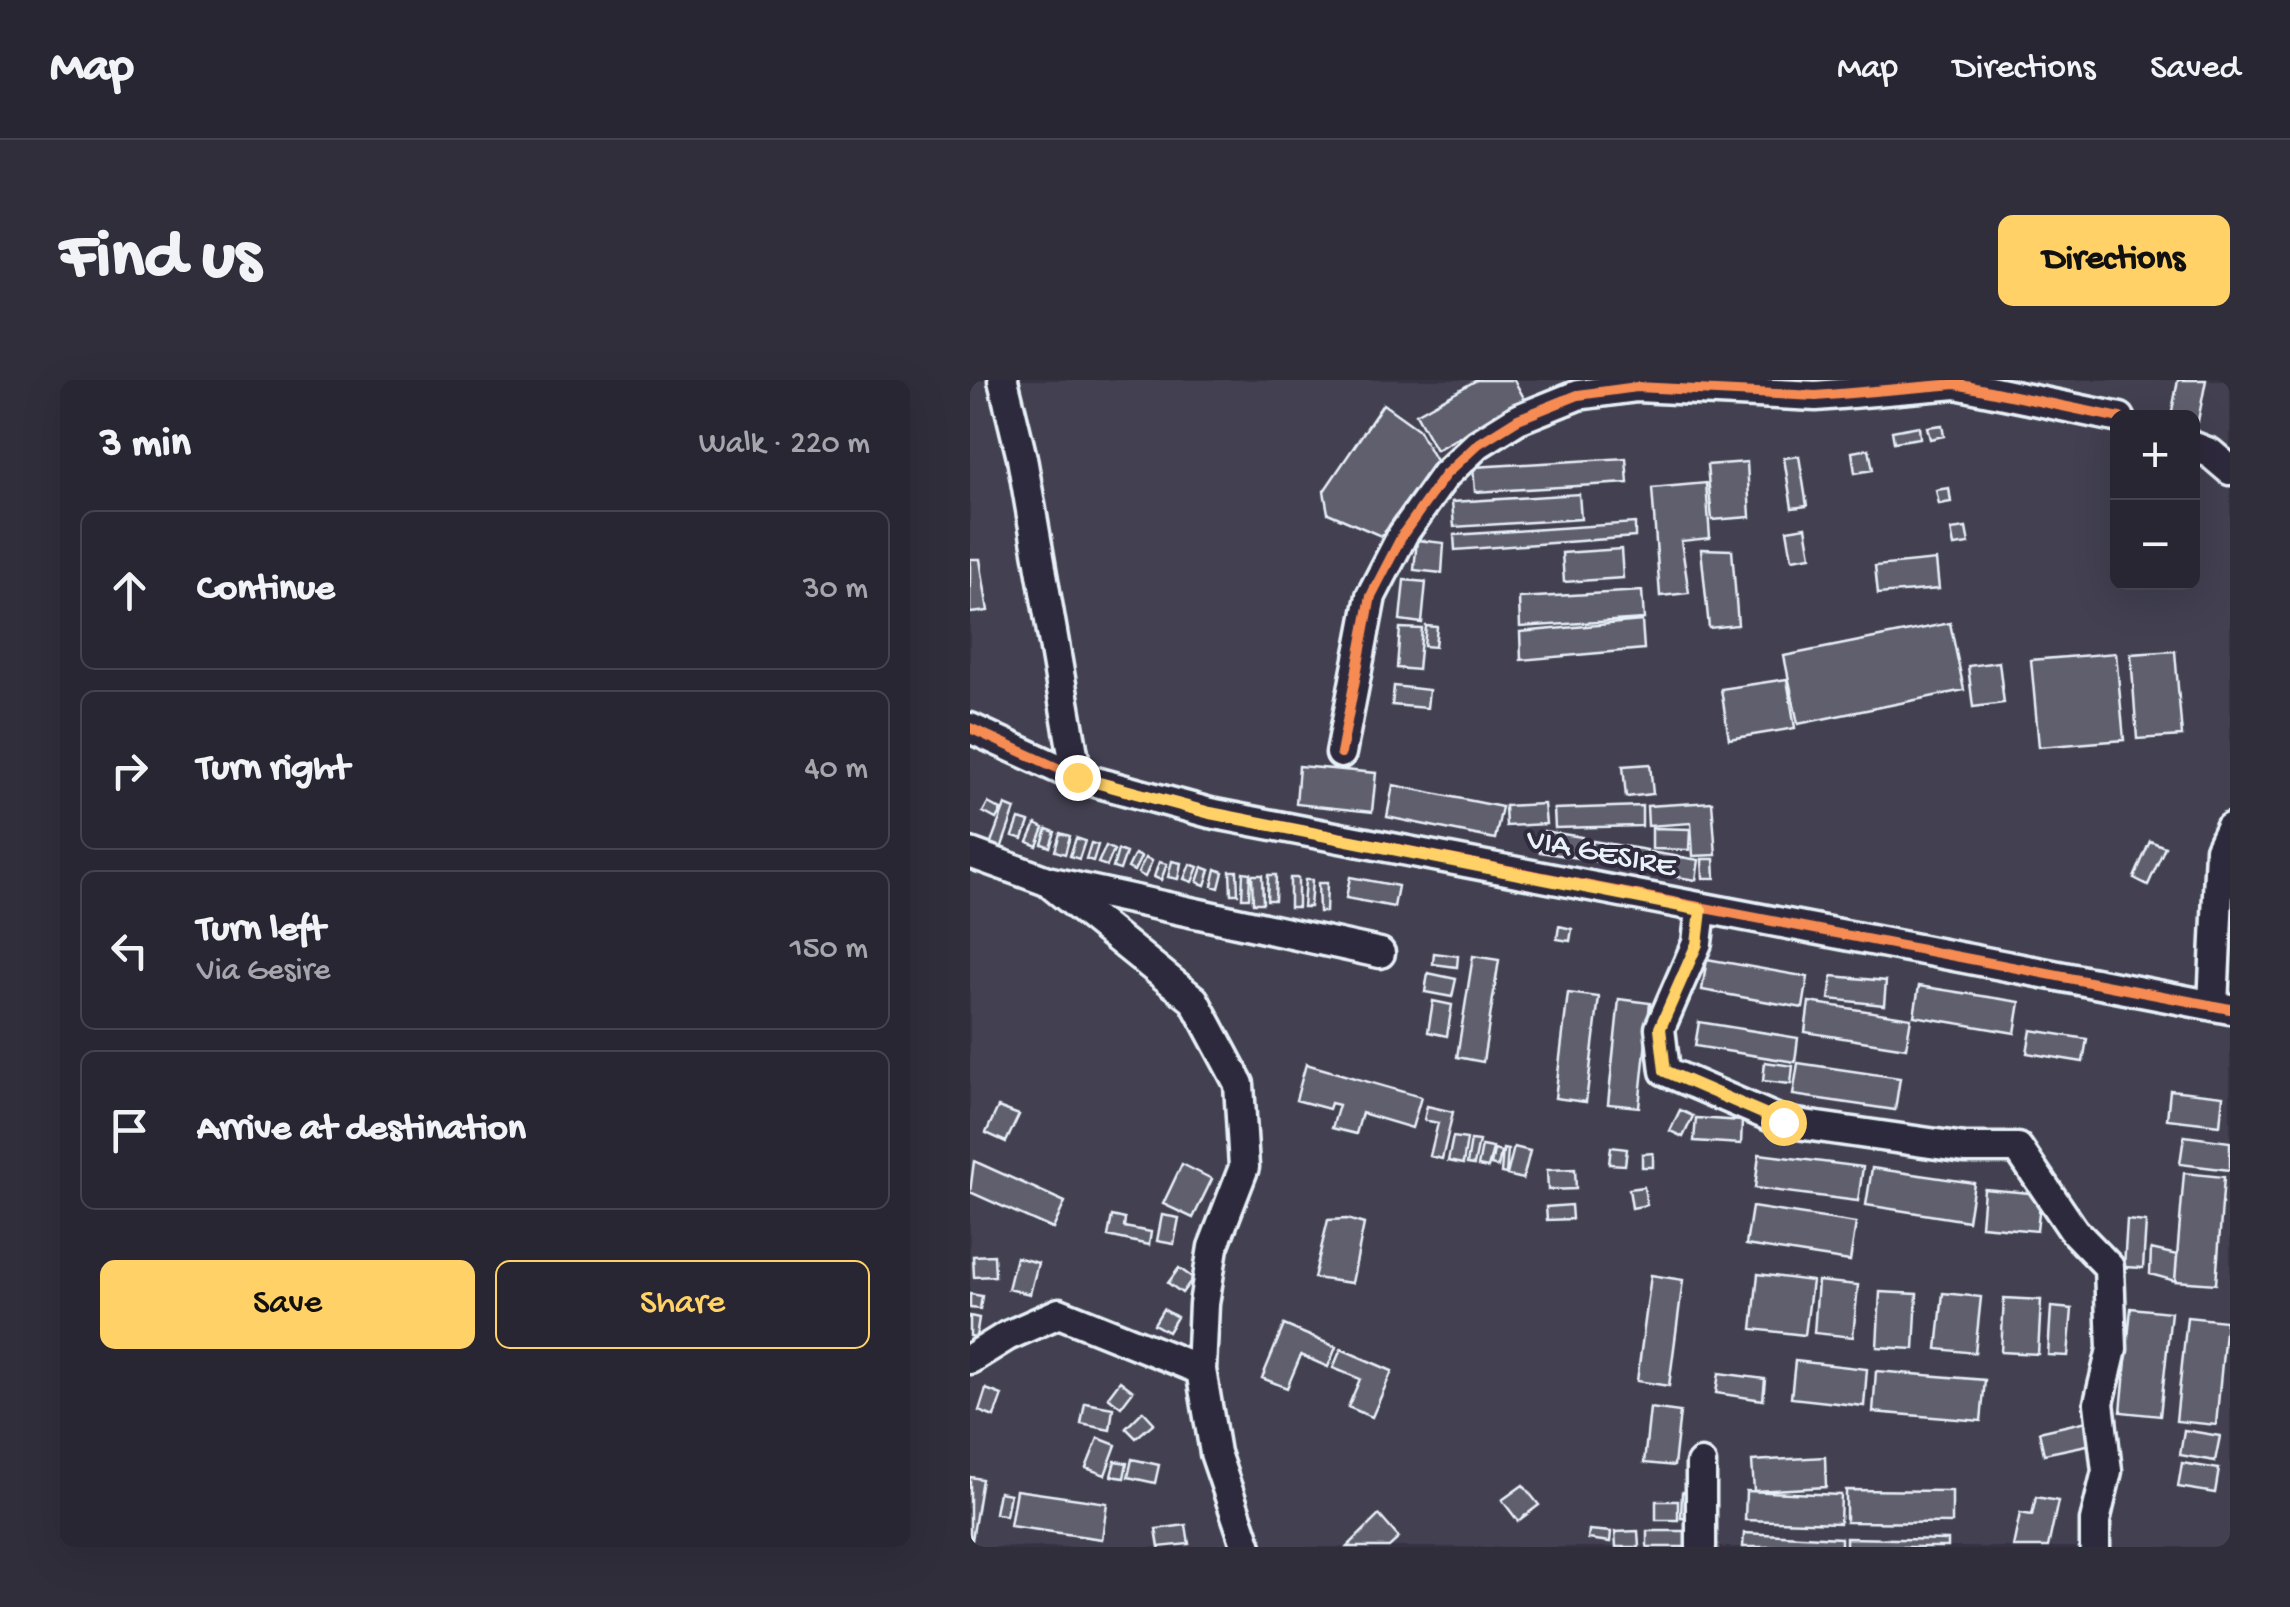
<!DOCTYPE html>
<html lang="en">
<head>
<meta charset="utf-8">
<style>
  :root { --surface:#282633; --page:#302e3b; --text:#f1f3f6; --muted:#a5a5ac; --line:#44434e; --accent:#ffd166 }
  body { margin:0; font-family:"Gochi Hand",sans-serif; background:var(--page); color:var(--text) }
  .controls { position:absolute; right:30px; top:30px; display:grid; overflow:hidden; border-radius:15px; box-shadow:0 10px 40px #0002 }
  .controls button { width:90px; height:90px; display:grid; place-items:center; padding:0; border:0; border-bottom:2px solid var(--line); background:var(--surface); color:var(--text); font:50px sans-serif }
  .stop { position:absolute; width:30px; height:30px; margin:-22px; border:8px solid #ffd166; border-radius:50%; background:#fff }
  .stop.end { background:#ffd166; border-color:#fff; box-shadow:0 2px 10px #0008 }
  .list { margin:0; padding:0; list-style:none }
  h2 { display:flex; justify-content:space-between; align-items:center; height:130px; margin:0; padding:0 40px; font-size:42px }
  h2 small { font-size:32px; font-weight:400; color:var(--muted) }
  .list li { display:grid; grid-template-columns:65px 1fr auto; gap:30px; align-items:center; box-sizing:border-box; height:160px; margin:0 20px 20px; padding:0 20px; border:2px solid var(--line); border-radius:15px }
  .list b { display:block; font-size:38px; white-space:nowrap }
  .list p { margin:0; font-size:32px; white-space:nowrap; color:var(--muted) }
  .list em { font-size:32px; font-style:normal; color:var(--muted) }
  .actions { display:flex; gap:20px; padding:30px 40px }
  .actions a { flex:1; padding:22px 0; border:2px solid var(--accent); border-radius:15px; text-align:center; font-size:35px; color:var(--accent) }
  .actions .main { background:var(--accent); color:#111 }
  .icon { flex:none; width:55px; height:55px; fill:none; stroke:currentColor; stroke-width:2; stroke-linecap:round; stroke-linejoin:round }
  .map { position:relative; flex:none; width:1260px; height:1167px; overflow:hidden; border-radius:15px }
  header { display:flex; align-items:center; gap:60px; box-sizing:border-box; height:140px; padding:0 50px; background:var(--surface); border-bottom:2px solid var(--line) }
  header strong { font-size:48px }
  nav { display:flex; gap:55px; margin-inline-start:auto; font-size:35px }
  .intro { display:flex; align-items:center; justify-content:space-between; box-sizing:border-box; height:240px; padding:0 60px }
  h1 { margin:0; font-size:70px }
  .button { padding:25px 45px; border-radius:15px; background:var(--accent); color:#111; font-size:35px; font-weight:700 }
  main { display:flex; gap:60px; padding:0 60px }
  aside { flex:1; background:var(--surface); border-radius:15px; box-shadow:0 10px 40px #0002 }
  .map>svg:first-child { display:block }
  .built { fill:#433f51; fill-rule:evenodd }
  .building { fill:#605e6e; stroke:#e8f1f8; stroke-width:2.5 }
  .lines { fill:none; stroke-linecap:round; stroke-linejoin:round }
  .minor-casing { stroke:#e8f1f8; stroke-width:35 }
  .minor { stroke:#2f2a3d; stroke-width:28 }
  .cycleway-casing { stroke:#2f2a3d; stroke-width:16 }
  .cycleway { stroke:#f68b52; stroke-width:10 }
  .route { stroke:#ffd166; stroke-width:12 }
  .labels { text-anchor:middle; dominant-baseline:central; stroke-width:8; stroke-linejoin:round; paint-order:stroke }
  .street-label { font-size:32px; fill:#e8f1f8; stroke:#2f2a3d }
</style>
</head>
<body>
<header>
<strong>Map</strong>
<nav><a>Map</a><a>Directions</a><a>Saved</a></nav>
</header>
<div class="intro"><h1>Find us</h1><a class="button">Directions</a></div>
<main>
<aside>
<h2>3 min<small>Walk · 220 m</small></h2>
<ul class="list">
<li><svg class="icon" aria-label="ahead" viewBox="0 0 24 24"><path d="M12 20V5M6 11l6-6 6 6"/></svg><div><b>Continue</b></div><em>30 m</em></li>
<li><svg class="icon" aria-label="right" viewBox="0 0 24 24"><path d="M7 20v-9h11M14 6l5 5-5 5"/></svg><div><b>Turn right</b></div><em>40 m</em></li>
<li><svg class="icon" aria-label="left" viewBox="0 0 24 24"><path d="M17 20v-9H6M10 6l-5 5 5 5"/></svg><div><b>Turn left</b><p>Via Gesire</p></div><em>150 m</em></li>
<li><svg class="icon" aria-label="arrive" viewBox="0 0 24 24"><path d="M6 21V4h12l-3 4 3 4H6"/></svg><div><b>Arrive at destination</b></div></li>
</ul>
<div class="actions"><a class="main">Save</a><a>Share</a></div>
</aside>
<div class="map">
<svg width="1260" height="1167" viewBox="0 0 1260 1167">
  <rect width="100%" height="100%" fill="#363244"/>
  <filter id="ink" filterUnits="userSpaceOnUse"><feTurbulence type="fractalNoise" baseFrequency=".01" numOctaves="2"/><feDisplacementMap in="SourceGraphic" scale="20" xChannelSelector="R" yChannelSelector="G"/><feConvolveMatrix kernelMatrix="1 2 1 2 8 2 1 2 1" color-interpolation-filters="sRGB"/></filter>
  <g filter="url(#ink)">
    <!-- built -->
    <path class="built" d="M 0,0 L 1260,0 L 1260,1167 L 0,1167 ZM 1148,38 L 1222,38 L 1222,202 L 1148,202 Z"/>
    <!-- building -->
    <path class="building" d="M 507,0 L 544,0 L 555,20 L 466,70 L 446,34 Z
      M 1208,0 L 1236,0 L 1228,41 L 1201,36 Z
      M 413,24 L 448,49 L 470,88 L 411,156 L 358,133 L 354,111 Z
      M 972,45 L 974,56 L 960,59 L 957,47 Z
      M 949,46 L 950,58 L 924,62 L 922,51 Z
      M 899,69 L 903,90 L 885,93 L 882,72 Z
      M 829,76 L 837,126 L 822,128 L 814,78 Z
      M 656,78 L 658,103 L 505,112 L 503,87 Z
      M 777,82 L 780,137 L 742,140 L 737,85 Z
      M 736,103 L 740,158 L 711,161 L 719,213 L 690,216 L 682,108 Z
      M 979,108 L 981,122 L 969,124 L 966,110 Z
      M 609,114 L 611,139 L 484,147 L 482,122 Z
      M 665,143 L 665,157 L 485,170 L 484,155 Z
      M 836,147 L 841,176 L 822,179 L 817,150 Z
      M 996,148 L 999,164 L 984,166 L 981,150 Z
      M 447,160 L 474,163 L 472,193 L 444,190 Z
      M 651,169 L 653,198 L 594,202 L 592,173 Z
      M 731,169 L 762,170 L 768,245 L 739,248 Z
      M 0,179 L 10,179 L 18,231 L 0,233 Z
      M 966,180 L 969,209 L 908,214 L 905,186 Z
      M 434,200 L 456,202 L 452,243 L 430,240 Z
      M 672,211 L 674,239 L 550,247 L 549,218 Z
      M 672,241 L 674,269 L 551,280 L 550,252 Z
      M 980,243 L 994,310 L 828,344 L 814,276 Z
      M 456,246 L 467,247 L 465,267 L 454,266 Z
      M 430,248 L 452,249 L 448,290 L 427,288 Z
      M 1205,271 L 1212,356 L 1167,359 L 1161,274 Z
      M 1146,273 L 1154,360 L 1069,367 L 1061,280 Z
      M 1029,282 L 1034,323 L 1003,327 L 998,286 Z
      M 817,299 L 825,348 L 759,359 L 751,309 Z
      M 424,306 L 459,310 L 457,328 L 422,325 Z
      M 680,384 L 683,414 L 656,417 L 653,386 Z
      M 329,386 L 406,393 L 402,432 L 326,424 Z
      M 423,405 L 532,427 L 525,459 L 417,437 Z
      M 742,422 L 746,475 L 723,476 L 721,443 L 678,446 L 677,426 Z
      M 18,423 L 31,430 L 26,439 L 13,432 Z
      M 574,424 L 576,444 L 536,446 L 535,426 Z
      M 35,425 L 45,429 L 31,469 L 20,465 Z
      M 672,426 L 672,446 L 585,448 L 584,429 Z
      M 49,439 L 59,442 L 53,459 L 43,456 Z
      M 66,444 L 74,448 L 67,466 L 58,462 Z
      M 682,448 L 720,449 L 719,470 L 682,469 Z
      M 77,449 L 85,452 L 80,467 L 72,464 Z
      M 574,451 L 612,457 L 609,478 L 570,472 Z
      M 90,453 L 100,456 L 95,474 L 85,471 Z
      M 106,458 L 115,461 L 109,479 L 100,476 Z
      M 623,461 L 677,470 L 673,490 L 619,480 Z
      M 1180,461 L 1195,467 L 1178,505 L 1164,498 Z
      M 121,463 L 128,465 L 123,481 L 116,479 Z
      M 136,466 L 144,470 L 137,486 L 128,483 Z
      M 148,470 L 156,473 L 150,490 L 143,488 Z
      M 680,472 L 729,480 L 726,500 L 677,492 Z
      M 165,474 L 171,477 L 164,491 L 158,488 Z
      M 175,478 L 182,481 L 175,497 L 168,493 Z
      M 732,479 L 744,479 L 745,498 L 733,498 Z
      M 202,481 L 211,483 L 208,499 L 198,497 Z
      M 189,482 L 197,484 L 191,500 L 184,497 Z
      M 220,484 L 228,487 L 222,502 L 214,499 Z
      M 232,487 L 240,490 L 235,505 L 227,502 Z
      M 246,489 L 253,492 L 249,508 L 242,506 Z
      M 260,491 L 267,491 L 268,514 L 261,514 Z
      M 273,492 L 280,493 L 279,518 L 272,518 Z
      M 282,495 L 292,495 L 293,523 L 283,523 Z
      M 298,495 L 306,495 L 305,520 L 297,520 Z
      M 380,497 L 428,506 L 424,527 L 376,518 Z
      M 320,498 L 328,498 L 328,527 L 320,527 Z
      M 335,500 L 342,500 L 340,527 L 333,527 Z
      M 348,503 L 357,503 L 356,532 L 349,532 Z
      M 589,546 L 602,549 L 600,561 L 587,559 Z
      M 464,573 L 488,576 L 487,587 L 463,584 Z
      M 503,576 L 529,580 L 513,682 L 487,677 Z
      M 737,579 L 838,597 L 833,628 L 732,610 Z
      M 458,593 L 486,599 L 482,617 L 455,612 Z
      M 862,596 L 916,601 L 914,625 L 859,619 Z
      M 949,606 L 1050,622 L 1045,653 L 944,636 Z
      M 598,613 L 629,617 L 616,722 L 585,718 Z
      M 649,619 L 680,623 L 669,727 L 638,724 Z
      M 463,621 L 482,625 L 477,656 L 458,652 Z
      M 839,622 L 941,638 L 936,668 L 835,652 Z
      M 729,642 L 828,658 L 825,682 L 725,666 Z
      M 1061,650 L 1117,659 L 1113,682 L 1057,673 Z
      M 795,682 L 823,686 L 821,704 L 793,701 Z
      M 828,683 L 930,698 L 925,730 L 823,715 Z
      M 336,684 L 451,717 L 442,748 L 392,733 L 386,754 L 362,748 L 369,725 L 361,723 L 359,729 L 326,720 Z
      M 1200,710 L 1253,716 L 1250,745 L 1197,739 Z
      M 457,726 L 483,732 L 472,779 L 460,776 L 468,743 L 454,740 Z
      M 28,727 L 49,735 L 36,762 L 16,753 Z
      M 710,730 L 723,736 L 713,757 L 700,751 Z
      M 726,738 L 772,741 L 771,764 L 724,761 Z
      M 1214,756 L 1260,762 L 1260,790 L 1210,784 Z
      M 483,757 L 497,759 L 493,784 L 478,781 Z
      M 501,760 L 509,761 L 504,785 L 497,784 Z
      M 512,766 L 523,768 L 518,788 L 508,786 Z
      M 544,767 L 560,771 L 553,799 L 537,795 Z
      M 641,767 L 657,769 L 655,785 L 639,784 Z
      M 533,769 L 538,770 L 536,794 L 531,793 Z
      M 524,770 L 531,772 L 528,787 L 521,785 Z
      M 683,773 L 683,787 L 672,787 L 672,774 Z
      M 789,774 L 893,787 L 888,821 L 785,808 Z
      M 4,781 L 95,822 L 83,849 L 0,812 Z
      M 212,784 L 242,799 L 223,838 L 193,824 Z
      M 902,788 L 1004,803 L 998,841 L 896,825 Z
      M 605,789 L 606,809 L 578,810 L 577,790 Z
      M 1214,793 L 1254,797 L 1246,904 L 1205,901 Z
      M 674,807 L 677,825 L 662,828 L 659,809 Z
      M 1014,809 L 1071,814 L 1067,851 L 1011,846 Z
      M 601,825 L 602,839 L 577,840 L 576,827 Z
      M 782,827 L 886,843 L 880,881 L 776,865 Z
      M 192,835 L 209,838 L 204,864 L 187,861 Z
      M 142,836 L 155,839 L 154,847 L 181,852 L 179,865 L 138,856 Z
      M 377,839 L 394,844 L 382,903 L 344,898 L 358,840 Z
      M 1157,840 L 1176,842 L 1173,888 L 1154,887 Z
      M 1181,869 L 1207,875 L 1205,901 L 1180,894 Z
      M 24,875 L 25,896 L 4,897 L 3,876 Z
      M 46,877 L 68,883 L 60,914 L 38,909 Z
      M 209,888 L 223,898 L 212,913 L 198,903 Z
      M 788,894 L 842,901 L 835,955 L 782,949 Z
      M 681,895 L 713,900 L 699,1006 L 667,1001 Z
      M 848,901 L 888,905 L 883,957 L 844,953 Z
      M 910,912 L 947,914 L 944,969 L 907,967 Z
      M 973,913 L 1011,917 L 1005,973 L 967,969 Z
      M 0,914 L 12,916 L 10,929 L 0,928 Z
      M 1034,918 L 1071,920 L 1068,974 L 1031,972 Z
      M 1081,927 L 1102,929 L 1098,976 L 1078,975 Z
      M 1161,928 L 1201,932 L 1190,1036 L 1151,1032 Z
      M 193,929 L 207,937 L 198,952 L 184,944 Z
      M 0,936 L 9,938 L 6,957 L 0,956 Z
      M 1217,937 L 1256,941 L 1246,1045 L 1206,1041 Z
      M 314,945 L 366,967 L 358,987 L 331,975 L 317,1008 L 292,998 Z
      M 371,969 L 422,991 L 402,1037 L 378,1027 L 390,999 L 363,988 Z
      M 825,981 L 897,989 L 894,1026 L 821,1018 Z
      M 906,991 L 1015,1000 L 1011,1041 L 903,1032 Z
      M 749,993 L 795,999 L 793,1020 L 746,1013 Z
      M 150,1001 L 163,1011 L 151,1027 L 138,1017 Z
      M 16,1009 L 32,1015 L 24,1037 L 9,1031 Z
      M 115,1023 L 143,1028 L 140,1050 L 111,1044 Z
      M 680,1028 L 710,1032 L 704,1086 L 674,1083 Z
      M 173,1031 L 184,1043 L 166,1058 L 156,1048 Z
      M 1117,1041 L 1122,1064 L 1074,1074 L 1069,1052 Z
      M 1214,1050 L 1250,1056 L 1245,1081 L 1210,1075 Z
      M 128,1058 L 146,1065 L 135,1095 L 116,1088 Z
      M 855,1077 L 856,1107 L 784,1111 L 782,1081 Z
      M 162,1079 L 189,1085 L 185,1103 L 158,1097 Z
      M 145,1081 L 157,1083 L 154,1098 L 141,1096 Z
      M 1212,1083 L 1249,1089 L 1245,1113 L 1208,1107 Z
      M 0,1097 L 12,1099 L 2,1160 L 0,1159 Z
      M 553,1105 L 569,1125 L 548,1141 L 532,1120 Z
      M 46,1110 L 137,1123 L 132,1159 L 40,1146 Z
      M 876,1110 L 982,1111 L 982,1143 L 876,1142 Z
      M 776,1111 L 871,1115 L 870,1143 L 775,1140 Z
      M 29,1112 L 40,1114 L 36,1136 L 25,1133 Z
      M 712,1112 L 724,1113 L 723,1139 L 711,1138 Z
      M 1066,1117 L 1088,1121 L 1078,1167 L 1043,1167 L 1050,1133 L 1062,1135 Z
      M 686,1121 L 708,1121 L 708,1140 L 686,1140 Z
      M 409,1135 L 429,1158 L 419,1167 L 377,1167 Z
      M 216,1145 L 219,1164 L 189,1167 L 186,1149 Z
      M 619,1150 L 641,1152 L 640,1162 L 618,1159 Z
      M 668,1151 L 669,1167 L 646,1167 L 645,1152 Z
      M 677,1151 L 729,1151 L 730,1167 L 677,1167 Z
      M 774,1153 L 871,1158 L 871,1167 L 773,1167 Z
      M 876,1158 L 978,1160 L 978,1167 L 876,1167 Z"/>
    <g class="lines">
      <defs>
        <path id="minor" d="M 33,0 L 52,78 L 107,397
          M 1222,66 L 1240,73 L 1260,90
          M 0,348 L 107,397 L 240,433 L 1260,629
          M 371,373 L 401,216 L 433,154 L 475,95 L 508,64 L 548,39 L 608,15 L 667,7 L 846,16 L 986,4 L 1150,38
          M 0,473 L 77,501 L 410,573
          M 77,501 L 224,620 L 269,704 L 274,787 L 243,867 L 234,924 L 231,990 L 245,1073 L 277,1167
          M 731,530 L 727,563 L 690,648 L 695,691 L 813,742 L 995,768 L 1048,768 L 1104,851 L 1139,887 L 1142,969 L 1129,1023 L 1137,1091 L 1125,1141 L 1125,1167
          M 1243,626 L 1250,469 L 1260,448
          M 0,979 L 37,956 L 89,933 L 231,990
          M 731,1084 L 731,1167"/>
      </defs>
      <!-- minor casing -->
      <use href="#minor" class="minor-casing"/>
      <!-- minor -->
      <use href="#minor" class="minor"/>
      <defs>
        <path id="cycleway" d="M 0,348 L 107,397 L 240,433 L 1260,629
          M 371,373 L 401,216 L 433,154 L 475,95 L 508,64 L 548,39 L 608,15 L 667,7 L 846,16 L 986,4 L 1150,38"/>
      </defs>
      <!-- cycleway casing -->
      <use href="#cycleway" class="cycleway-casing"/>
      <!-- cycleway -->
      <use href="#cycleway" class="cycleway"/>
    </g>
  </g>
  <g class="lines" filter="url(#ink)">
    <!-- route -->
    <path class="route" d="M 107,397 L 240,433 L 731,530 L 727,564 L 690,648 L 695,691 L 813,742"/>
  </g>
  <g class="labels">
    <!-- street labels -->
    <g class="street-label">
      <text transform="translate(631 475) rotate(11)">VIA GESIRE</text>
    </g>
  </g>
</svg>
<div class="controls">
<button>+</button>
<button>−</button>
</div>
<div class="stop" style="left:813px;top:742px"></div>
<div class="stop end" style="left:107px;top:397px"></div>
</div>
</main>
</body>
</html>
